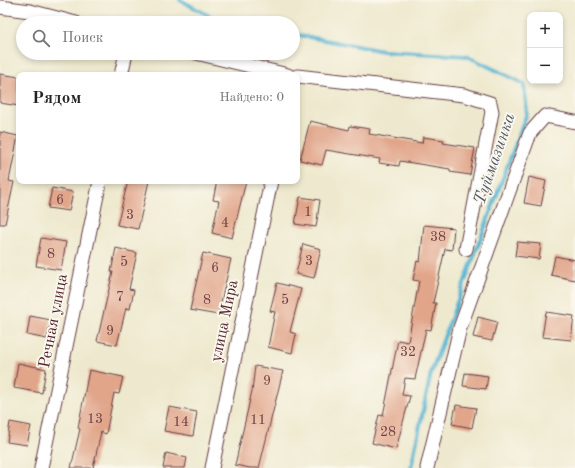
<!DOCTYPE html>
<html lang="ru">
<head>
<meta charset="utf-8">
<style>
  :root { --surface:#fff; --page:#f6f6f6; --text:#222; --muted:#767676; --line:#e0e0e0 }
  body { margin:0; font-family:"Old Standard TT",serif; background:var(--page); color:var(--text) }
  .controls { position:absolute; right:12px; top:12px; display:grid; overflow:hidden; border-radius:8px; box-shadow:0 2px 6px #0003 }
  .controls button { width:36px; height:36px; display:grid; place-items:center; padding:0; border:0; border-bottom:1px solid var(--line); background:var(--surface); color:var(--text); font:20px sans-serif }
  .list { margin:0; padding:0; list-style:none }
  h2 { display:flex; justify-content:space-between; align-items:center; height:52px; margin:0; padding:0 16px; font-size:17px }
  h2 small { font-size:13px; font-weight:400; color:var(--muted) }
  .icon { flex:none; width:22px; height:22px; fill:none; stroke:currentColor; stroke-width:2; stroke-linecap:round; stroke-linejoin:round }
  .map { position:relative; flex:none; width:575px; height:468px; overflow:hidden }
  .search { position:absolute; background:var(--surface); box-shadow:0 2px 6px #0003; left:16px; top:16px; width:284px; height:44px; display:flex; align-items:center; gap:10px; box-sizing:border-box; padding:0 14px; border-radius:22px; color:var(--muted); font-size:15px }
  .panel { position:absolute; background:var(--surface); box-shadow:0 2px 6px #0003; left:16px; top:72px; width:284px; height:112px; border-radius:8px }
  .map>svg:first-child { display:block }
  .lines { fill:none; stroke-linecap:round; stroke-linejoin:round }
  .stream { stroke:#53b3d1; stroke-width:4 }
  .building { fill:#e1a58a }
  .minor-casing { stroke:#633d43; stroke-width:15 }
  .minor { stroke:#fff; stroke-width:13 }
  .labels { text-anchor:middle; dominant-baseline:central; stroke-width:4; stroke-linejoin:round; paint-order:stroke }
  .number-label { font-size:14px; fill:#704043 }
  .street-label { font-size:16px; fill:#4a1f2b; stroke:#fbf7ec }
  .water-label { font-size:17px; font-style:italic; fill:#4e5a6d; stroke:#fbf7ec }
</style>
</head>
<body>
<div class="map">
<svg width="575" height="468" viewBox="0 0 575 468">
  <rect width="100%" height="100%" fill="#fbf7ec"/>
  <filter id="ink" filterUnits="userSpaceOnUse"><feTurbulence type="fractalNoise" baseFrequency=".025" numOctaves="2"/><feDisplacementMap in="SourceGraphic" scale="8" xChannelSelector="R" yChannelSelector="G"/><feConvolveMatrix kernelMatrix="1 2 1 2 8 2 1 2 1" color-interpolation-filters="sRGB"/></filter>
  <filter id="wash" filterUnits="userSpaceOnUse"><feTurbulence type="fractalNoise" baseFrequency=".012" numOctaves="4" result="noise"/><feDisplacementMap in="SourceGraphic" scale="16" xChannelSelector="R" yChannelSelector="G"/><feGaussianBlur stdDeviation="0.9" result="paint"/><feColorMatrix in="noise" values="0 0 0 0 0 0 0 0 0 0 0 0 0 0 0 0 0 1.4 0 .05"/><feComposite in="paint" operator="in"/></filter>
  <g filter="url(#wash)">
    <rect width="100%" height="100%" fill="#eee9ce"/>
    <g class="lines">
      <!-- stream -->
      <path class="stream" d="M 180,0 L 217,20 L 234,23
        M 293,34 L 383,51 L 467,56 L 524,84 L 527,113 L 431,373 L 411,468"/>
    </g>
    <g id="blocks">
      <!-- building -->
      <path class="building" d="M 0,74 L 19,77 L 19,106 L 0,103 Z
        M 310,121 L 349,130 L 350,126 L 370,129 L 369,134 L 422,143 L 423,137 L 444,140 L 443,143 L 475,148 L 470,175 L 450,172 L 450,169 L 400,161 L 399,166 L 379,163 L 380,159 L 326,150 L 322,165 L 300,160 Z
        M 0,132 L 18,136 L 9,181 L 14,182 L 5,224 L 0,224 Z
        M 529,177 L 546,181 L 541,206 L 524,203 Z
        M 128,181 L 149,181 L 138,229 L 117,225 Z
        M 217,181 L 246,181 L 232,238 L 212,233 L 219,201 L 213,200 Z
        M 52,188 L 73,192 L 69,211 L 48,208 Z
        M 300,197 L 320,200 L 316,227 L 295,224 Z
        M 424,225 L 454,228 L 452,250 L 445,249 L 433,303 L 436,303 L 431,330 L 426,329 L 415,379 L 405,378 L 402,395 L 410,396 L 396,449 L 372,443 L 379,415 L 383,416 L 398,340 L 408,342 L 419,281 L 413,280 L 417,261 L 420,262 Z
        M 41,238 L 66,242 L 61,270 L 36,266 Z
        M 517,242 L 541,244 L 539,259 L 515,256 Z
        M 303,244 L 321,249 L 314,278 L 296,274 Z
        M 116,248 L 137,253 L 129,289 L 134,290 L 130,309 L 126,308 L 117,345 L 97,341 L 113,272 L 111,272 Z
        M 203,253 L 231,259 L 218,315 L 190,310 Z
        M 555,256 L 575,260 L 575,280 L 551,275 Z
        M 277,283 L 301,289 L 290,332 L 296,334 L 292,353 L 268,347 L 275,312 L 270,311 Z
        M 546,312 L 574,316 L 571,340 L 542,337 Z
        M 30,316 L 51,320 L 47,339 L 27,335 Z
        M 478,317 L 497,322 L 492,341 L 473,337 Z
        M 18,363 L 46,369 L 42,393 L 14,388 Z
        M 255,366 L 283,371 L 259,468 L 250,468 L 235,465 L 252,391 Z
        M 89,370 L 123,377 L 119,394 L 114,393 L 106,434 L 101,432 L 93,468 L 71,468 L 80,429 L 78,428 Z
        M 465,373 L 488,376 L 486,389 L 463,386 Z
        M 456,405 L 476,408 L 472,428 L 452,424 Z
        M 169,407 L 197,412 L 193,436 L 164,431 Z
        M 10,422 L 31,426 L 27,445 L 7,442 Z
        M 166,453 L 187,458 L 185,468 L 163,468 Z"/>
    </g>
  </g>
  <g filter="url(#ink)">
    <use href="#blocks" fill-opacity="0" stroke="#633d43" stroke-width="1"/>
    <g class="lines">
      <defs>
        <path id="minor" d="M 0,7 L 30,11 L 76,23
          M 196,53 L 288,75
          M 121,75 L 126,53
          M 297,76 L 464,95 L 490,103 L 492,112 L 466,249
          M 41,468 L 100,181
          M 212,468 L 271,181
          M 427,468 L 460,328 L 530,133 L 545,116 L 575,122"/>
      </defs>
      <!-- minor casing -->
      <use href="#minor" class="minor-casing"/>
      <!-- minor -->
      <use href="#minor" class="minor"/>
    </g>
  </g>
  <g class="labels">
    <!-- number labels -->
    <g class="number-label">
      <text x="60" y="200">6</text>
      <text x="308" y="212">1</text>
      <text x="130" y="215">3</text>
      <text x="225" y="223">4</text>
      <text x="438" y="237">38</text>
      <text x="51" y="254">8</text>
      <text x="309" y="261">3</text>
      <text x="124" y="262">5</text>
      <text x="215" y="268">6</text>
      <text x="120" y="297">7</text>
      <text x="207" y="300">8</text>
      <text x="285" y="300">5</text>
      <text x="110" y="331">9</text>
      <text x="408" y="352">32</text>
      <text x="267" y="381">9</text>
      <text x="95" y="419">13</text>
      <text x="258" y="420">11</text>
      <text x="181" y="422">14</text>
      <text x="388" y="432">28</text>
    </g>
    <!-- street labels -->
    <g class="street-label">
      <text transform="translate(54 321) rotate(-79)">Речная улица</text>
      <text transform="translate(225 321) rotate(-78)">улица Мира</text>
    </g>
    <!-- water labels -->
    <g class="water-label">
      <text transform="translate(495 159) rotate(-71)">Туймазинка</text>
    </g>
  </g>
</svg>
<div class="controls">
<button>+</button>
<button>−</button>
</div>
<div class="search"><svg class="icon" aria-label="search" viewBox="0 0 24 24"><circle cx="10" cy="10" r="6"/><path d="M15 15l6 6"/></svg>Поиск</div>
<section class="panel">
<h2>Рядом<small>Найдено: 0</small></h2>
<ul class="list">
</ul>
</section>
</div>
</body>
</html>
